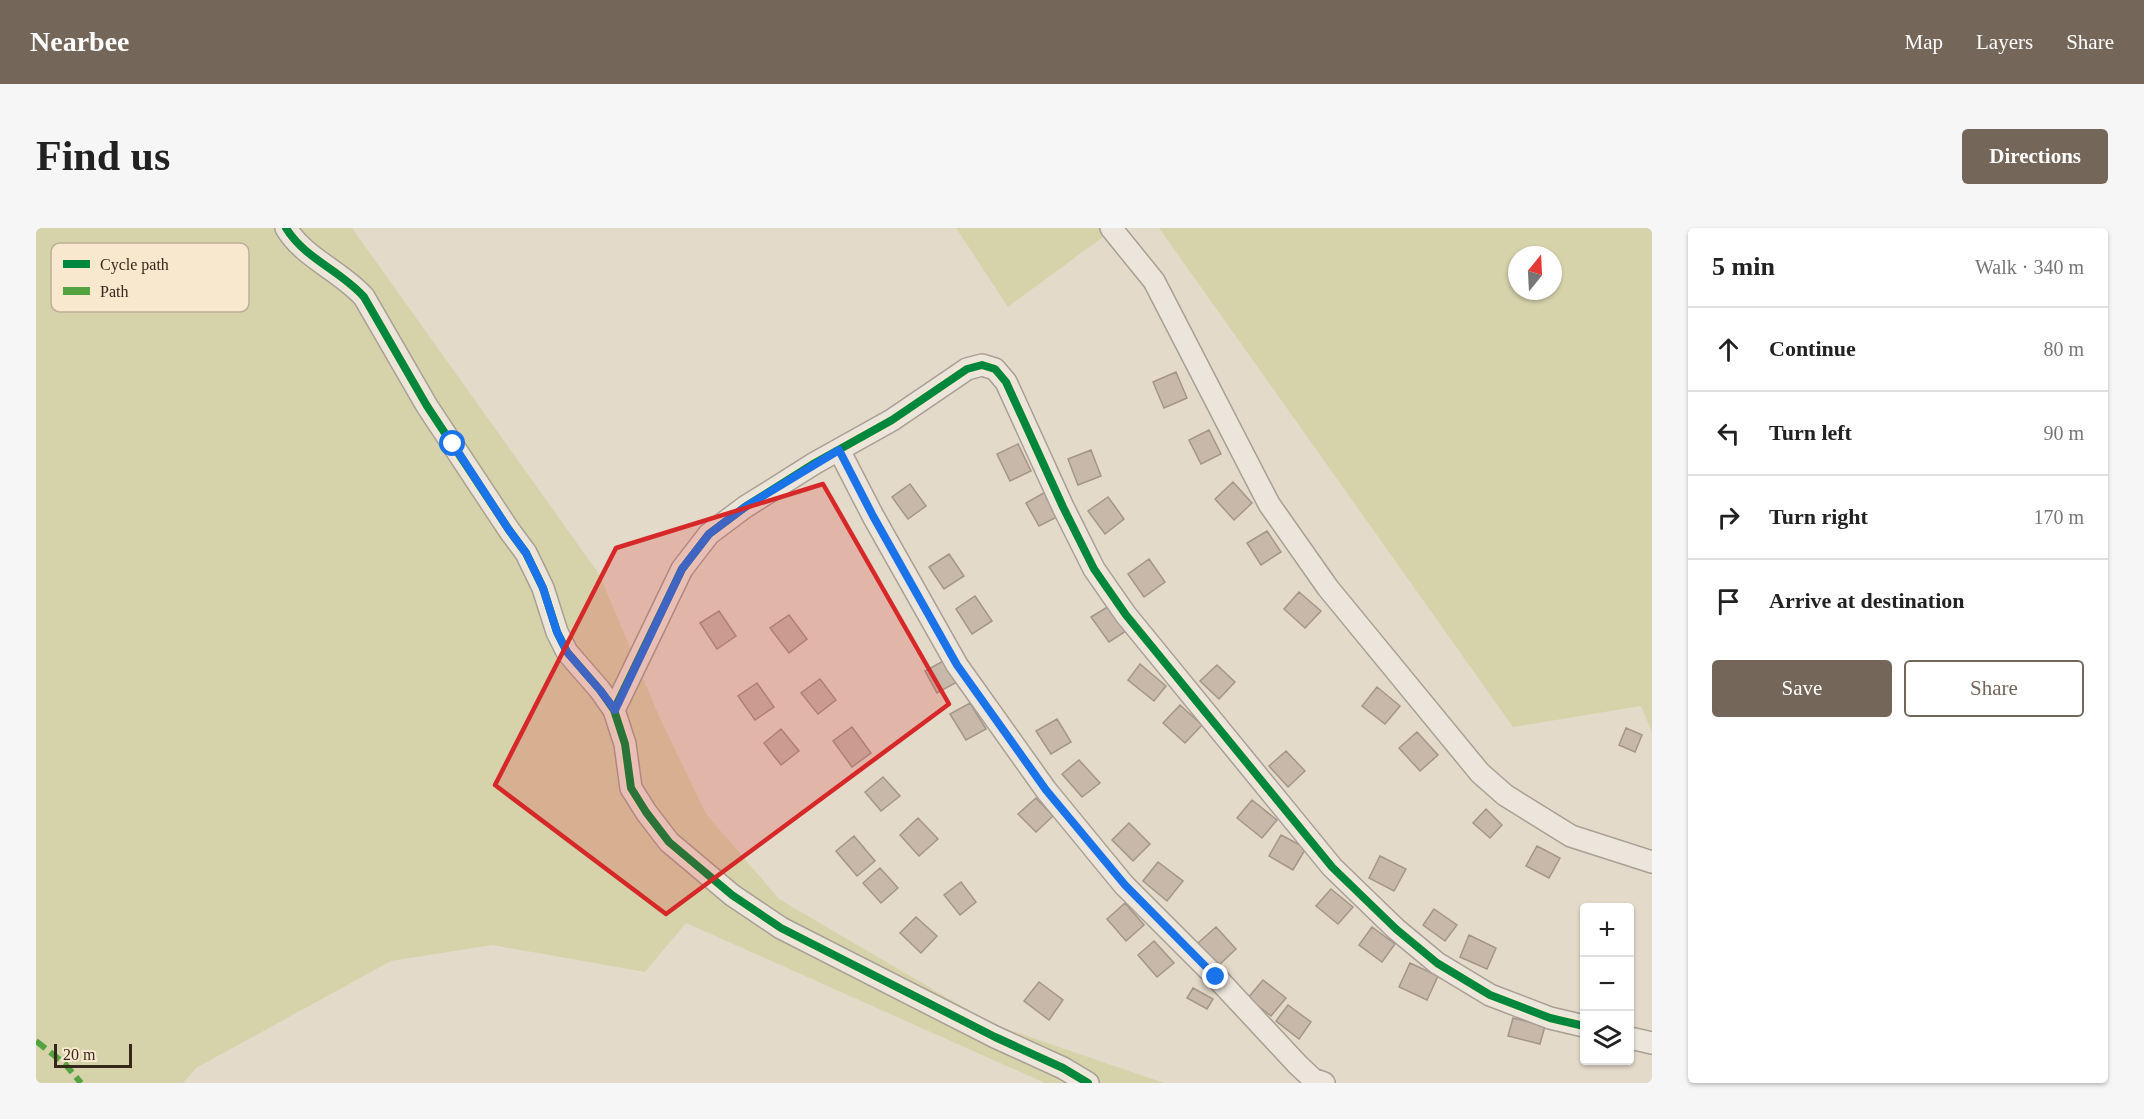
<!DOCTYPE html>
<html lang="en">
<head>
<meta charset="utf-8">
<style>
  :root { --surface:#fff; --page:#f6f6f6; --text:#222; --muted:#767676; --line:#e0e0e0; --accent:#746658 }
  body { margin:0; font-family:Georgia,serif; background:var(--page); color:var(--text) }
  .controls { position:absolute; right:18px; bottom:18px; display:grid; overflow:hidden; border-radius:6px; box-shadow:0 2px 4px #0004 }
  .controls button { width:54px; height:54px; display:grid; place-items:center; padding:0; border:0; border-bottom:2px solid var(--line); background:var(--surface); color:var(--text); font:30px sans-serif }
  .compass { position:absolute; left:1472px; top:18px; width:54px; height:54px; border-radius:50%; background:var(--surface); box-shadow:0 2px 4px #0004; rotate:18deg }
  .scale { position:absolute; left:18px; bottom:15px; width:78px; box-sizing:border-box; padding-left:6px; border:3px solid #37271b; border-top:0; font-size:16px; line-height:21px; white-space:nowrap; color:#37271b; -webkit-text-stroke:4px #f7e8ce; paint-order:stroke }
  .stop { position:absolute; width:18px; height:18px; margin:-14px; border:4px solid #1a73e8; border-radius:50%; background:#fff }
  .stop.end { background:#1a73e8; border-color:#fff; box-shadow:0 2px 6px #0008 }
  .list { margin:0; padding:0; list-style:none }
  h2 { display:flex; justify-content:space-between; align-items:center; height:78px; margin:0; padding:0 24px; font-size:26px }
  h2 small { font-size:20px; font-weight:400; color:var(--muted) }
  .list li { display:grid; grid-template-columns:39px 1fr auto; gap:18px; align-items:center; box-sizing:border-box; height:84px; padding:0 24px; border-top:2px solid var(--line) }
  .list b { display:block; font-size:22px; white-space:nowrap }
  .list em { font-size:20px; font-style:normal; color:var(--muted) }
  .actions { display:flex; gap:12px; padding:18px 24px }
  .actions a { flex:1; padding:14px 0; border:2px solid var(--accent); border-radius:6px; text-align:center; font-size:21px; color:var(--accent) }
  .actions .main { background:var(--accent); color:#fff }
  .icon { flex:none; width:33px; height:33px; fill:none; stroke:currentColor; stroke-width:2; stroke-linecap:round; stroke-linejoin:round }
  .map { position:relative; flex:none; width:1616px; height:855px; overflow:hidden; border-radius:6px }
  header { display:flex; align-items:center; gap:36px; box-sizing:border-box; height:84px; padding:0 30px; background:var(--accent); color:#fff }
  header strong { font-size:28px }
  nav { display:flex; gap:33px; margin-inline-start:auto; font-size:21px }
  .intro { display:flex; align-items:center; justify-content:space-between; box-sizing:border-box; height:144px; padding:0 36px }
  h1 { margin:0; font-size:42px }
  .button { padding:15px 27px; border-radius:6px; background:var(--accent); color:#fff; font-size:21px; font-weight:700 }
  main { display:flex; gap:36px; padding:0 36px }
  aside { flex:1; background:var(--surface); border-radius:6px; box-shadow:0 2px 4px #0004 }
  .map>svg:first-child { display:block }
  .green { fill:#d6d3ab; fill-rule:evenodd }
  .building { fill:#c8b8aa; stroke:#a49589; stroke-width:1.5 }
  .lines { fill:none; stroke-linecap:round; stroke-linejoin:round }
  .minor-casing { stroke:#a99f93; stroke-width:24 }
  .minor { stroke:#ece5db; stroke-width:21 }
  .quiet { stroke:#53a340; stroke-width:6; stroke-dasharray:12 6; stroke-linecap:butt }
  .cycleway-casing { stroke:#f7e8ce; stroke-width:11 }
  .cycleway { stroke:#00873e; stroke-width:8 }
  .route { stroke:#1a73e8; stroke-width:8 }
  .marked { fill:#d62828; fill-opacity:0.2; stroke:#d62828; stroke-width:4.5; stroke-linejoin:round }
  .key { fill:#f7e8ce; stroke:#bdae98; stroke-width:1.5 }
  .key-label { font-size:16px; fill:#37271b }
</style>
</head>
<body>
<header>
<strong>Nearbee</strong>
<nav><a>Map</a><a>Layers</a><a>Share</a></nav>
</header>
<div class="intro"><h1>Find us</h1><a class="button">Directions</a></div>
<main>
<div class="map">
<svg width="1616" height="855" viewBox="0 0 1616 855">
  <rect width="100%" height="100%" fill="#e4dac9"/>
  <!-- green -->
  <path class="green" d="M 0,0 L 316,0 L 563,346 L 623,488 L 670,586 L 743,671 L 956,796 L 1128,855 L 1009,855 L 650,695 L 609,744 L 456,717 L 355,733 L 160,840 L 147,855 L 0,855 Z
    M 920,0 L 1079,0 L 972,79 Z
    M 1123,0 L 1616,0 L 1616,504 L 1605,478 L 1477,499 ZM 1481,27 L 1517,27 L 1517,63 L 1481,63 Z"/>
  <!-- building -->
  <path class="building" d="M 1140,144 L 1151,170 L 1128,180 L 1117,154 Z
    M 1173,202 L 1185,226 L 1165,236 L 1153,212 Z
    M 982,216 L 995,243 L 974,253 L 961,226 Z
    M 1055,222 L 1065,248 L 1042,257 L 1032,231 Z
    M 1197,254 L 1216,275 L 1198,292 L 1179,271 Z
    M 874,256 L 890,278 L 872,291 L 856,269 Z
    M 1011,263 L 1025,287 L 1003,298 L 990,275 Z
    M 1072,269 L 1088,291 L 1069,306 L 1052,283 Z
    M 1231,303 L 1245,324 L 1225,337 L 1211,315 Z
    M 913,326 L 928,348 L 908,361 L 893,339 Z
    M 1113,331 L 1129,354 L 1108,369 L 1092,346 Z
    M 1263,364 L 1285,383 L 1269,400 L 1248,381 Z
    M 939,368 L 956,393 L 936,406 L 920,381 Z
    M 1073,378 L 1090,403 L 1073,414 L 1055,389 Z
    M 683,383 L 700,408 L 681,421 L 664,395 Z
    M 753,387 L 771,411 L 753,425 L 734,400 Z
    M 909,432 L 921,454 L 901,465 L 889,443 Z
    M 1104,436 L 1130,458 L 1118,473 L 1092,452 Z
    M 1181,437 L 1199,454 L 1183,471 L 1164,453 Z
    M 784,451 L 800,472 L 782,486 L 765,465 Z
    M 721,455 L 738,479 L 719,492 L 702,468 Z
    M 1341,459 L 1364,478 L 1349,496 L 1326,478 Z
    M 934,475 L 950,501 L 930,512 L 914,486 Z
    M 1144,477 L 1166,497 L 1149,515 L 1127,495 Z
    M 1021,491 L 1035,514 L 1015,526 L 1000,503 Z
    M 816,499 L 835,525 L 816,539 L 797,513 Z
    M 1590,500 L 1606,507 L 1599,524 L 1583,517 Z
    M 745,501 L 763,523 L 745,537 L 728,515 Z
    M 1381,504 L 1402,527 L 1384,543 L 1363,520 Z
    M 1250,523 L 1269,543 L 1252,559 L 1233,538 Z
    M 1043,532 L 1064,555 L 1046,569 L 1026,546 Z
    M 847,549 L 864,568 L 845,583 L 829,564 Z
    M 1000,570 L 1017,588 L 1000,604 L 982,586 Z
    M 1216,572 L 1241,592 L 1226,610 L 1201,590 Z
    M 1450,581 L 1466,597 L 1454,610 L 1437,595 Z
    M 882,590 L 902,611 L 883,628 L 864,607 Z
    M 1093,595 L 1114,616 L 1097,633 L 1076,612 Z
    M 1245,607 L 1270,620 L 1257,642 L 1233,628 Z
    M 818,608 L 839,633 L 821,648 L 800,623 Z
    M 1501,618 L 1524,630 L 1513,650 L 1490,638 Z
    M 1344,628 L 1370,641 L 1358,663 L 1333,650 Z
    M 1122,634 L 1147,653 L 1131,673 L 1107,653 Z
    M 844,640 L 862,660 L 845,675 L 827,655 Z
    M 925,654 L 940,674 L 924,687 L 908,667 Z
    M 1295,661 L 1317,679 L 1302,696 L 1280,678 Z
    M 1089,675 L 1108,697 L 1090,713 L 1071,691 Z
    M 1398,681 L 1421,697 L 1409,713 L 1387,697 Z
    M 880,689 L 901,708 L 885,725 L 864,705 Z
    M 1180,699 L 1200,721 L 1182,738 L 1162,715 Z
    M 1336,699 L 1359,716 L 1346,734 L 1323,717 Z
    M 1433,707 L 1460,720 L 1451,741 L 1424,729 Z
    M 1118,713 L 1138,735 L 1121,749 L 1102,727 Z
    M 1374,735 L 1402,748 L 1391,772 L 1363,759 Z
    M 1227,752 L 1250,770 L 1235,788 L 1212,770 Z
    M 1003,754 L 1027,772 L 1013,792 L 988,773 Z
    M 1157,760 L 1177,771 L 1171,781 L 1151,770 Z
    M 1252,777 L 1275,794 L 1263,811 L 1240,793 Z
    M 1477,790 L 1509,798 L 1504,816 L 1472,808 Z"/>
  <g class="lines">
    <defs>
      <path id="minor" d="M 250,0 C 268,30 305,43 328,69 L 391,178 L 473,302 L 490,325 L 507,360 L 521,404 L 531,424 L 564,462 L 578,482 L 589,516 L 595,560 L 610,584 L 633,614 L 696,667 L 745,700 L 959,809 L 1027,840 L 1052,855
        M 1075,0 L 1118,53 L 1233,276 L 1292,360 L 1444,545 L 1469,567 L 1535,608 L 1616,634
        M 803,222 L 837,288 L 921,437 L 1010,562 L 1088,657 L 1180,749 L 1262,837 L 1277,851 L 1288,855
        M 578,482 L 646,341 L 673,306 L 709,279 L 779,235 L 856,192 L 931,141 L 946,137 L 959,141 L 970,154 L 1027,279 L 1058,341 L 1090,387 L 1296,639 L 1360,701 L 1401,735 L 1454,767 L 1514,790 L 1548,798
        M 1594,810 L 1616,815"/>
    </defs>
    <!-- minor casing -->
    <use href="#minor" class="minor-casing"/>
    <!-- minor -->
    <use href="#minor" class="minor"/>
    <!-- quiet -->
    <path class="quiet" d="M 0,813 L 29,836 L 45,855"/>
    <defs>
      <path id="cycleway" d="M 250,0 C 268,30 305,43 328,69 L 391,178 L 473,302 L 490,325 L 507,360 L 521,404 L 531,424 L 564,462 L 578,482 L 589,516 L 595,560 L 610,584 L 633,614 L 696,667 L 745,700 L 959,809 L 1027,840 L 1052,855
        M 578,482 L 646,341 L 673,306 L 709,279 L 779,235 L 856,192 L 931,141 L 946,137 L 959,141 L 970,154 L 1027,279 L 1058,341 L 1090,387 L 1296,639 L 1360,701 L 1401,735 L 1454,767 L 1514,790 L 1548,798"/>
    </defs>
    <!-- cycleway casing -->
    <use href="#cycleway" class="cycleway-casing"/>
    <!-- cycleway -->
    <use href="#cycleway" class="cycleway"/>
  </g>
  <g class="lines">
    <!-- route -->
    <path class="route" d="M 417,216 L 473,302 L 490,325 L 507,360 L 521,404 L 531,424 L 564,462 L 579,482 L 646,341 L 673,306 L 709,279 L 803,222 L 837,288 L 921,437 L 1010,562 L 1089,657 L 1180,749"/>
  </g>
  <!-- marked area -->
  <path class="marked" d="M 787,256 L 913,476 L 630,686 L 459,557 L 580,320 Z"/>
  <!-- legend -->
  <rect x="15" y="15" width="198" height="69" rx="9" class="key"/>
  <rect x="27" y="32" width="27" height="8" fill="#00873e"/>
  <rect x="27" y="59" width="27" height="8" fill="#53a340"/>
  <g class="key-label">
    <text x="64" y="42">Cycle path</text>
    <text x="64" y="69">Path</text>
  </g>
</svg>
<div class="controls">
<button>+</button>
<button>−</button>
<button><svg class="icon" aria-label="layers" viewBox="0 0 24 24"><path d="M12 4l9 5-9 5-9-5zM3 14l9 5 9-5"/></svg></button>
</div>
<svg class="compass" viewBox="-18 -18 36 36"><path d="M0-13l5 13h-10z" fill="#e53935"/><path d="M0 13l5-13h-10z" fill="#767676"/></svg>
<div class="scale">20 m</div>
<div class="stop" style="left:417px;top:216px"></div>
<div class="stop end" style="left:1180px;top:749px"></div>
</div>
<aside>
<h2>5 min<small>Walk · 340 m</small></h2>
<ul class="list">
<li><svg class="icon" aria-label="ahead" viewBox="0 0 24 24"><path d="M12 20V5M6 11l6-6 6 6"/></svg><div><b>Continue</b></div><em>80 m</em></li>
<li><svg class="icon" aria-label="left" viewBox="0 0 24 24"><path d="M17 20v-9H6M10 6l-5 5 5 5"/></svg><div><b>Turn left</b></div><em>90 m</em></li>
<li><svg class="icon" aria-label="right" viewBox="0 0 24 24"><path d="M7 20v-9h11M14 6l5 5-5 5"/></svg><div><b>Turn right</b></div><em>170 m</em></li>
<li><svg class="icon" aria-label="arrive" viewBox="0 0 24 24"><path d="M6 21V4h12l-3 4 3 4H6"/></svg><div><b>Arrive at destination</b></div></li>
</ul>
<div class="actions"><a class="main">Save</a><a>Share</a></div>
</aside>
</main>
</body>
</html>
